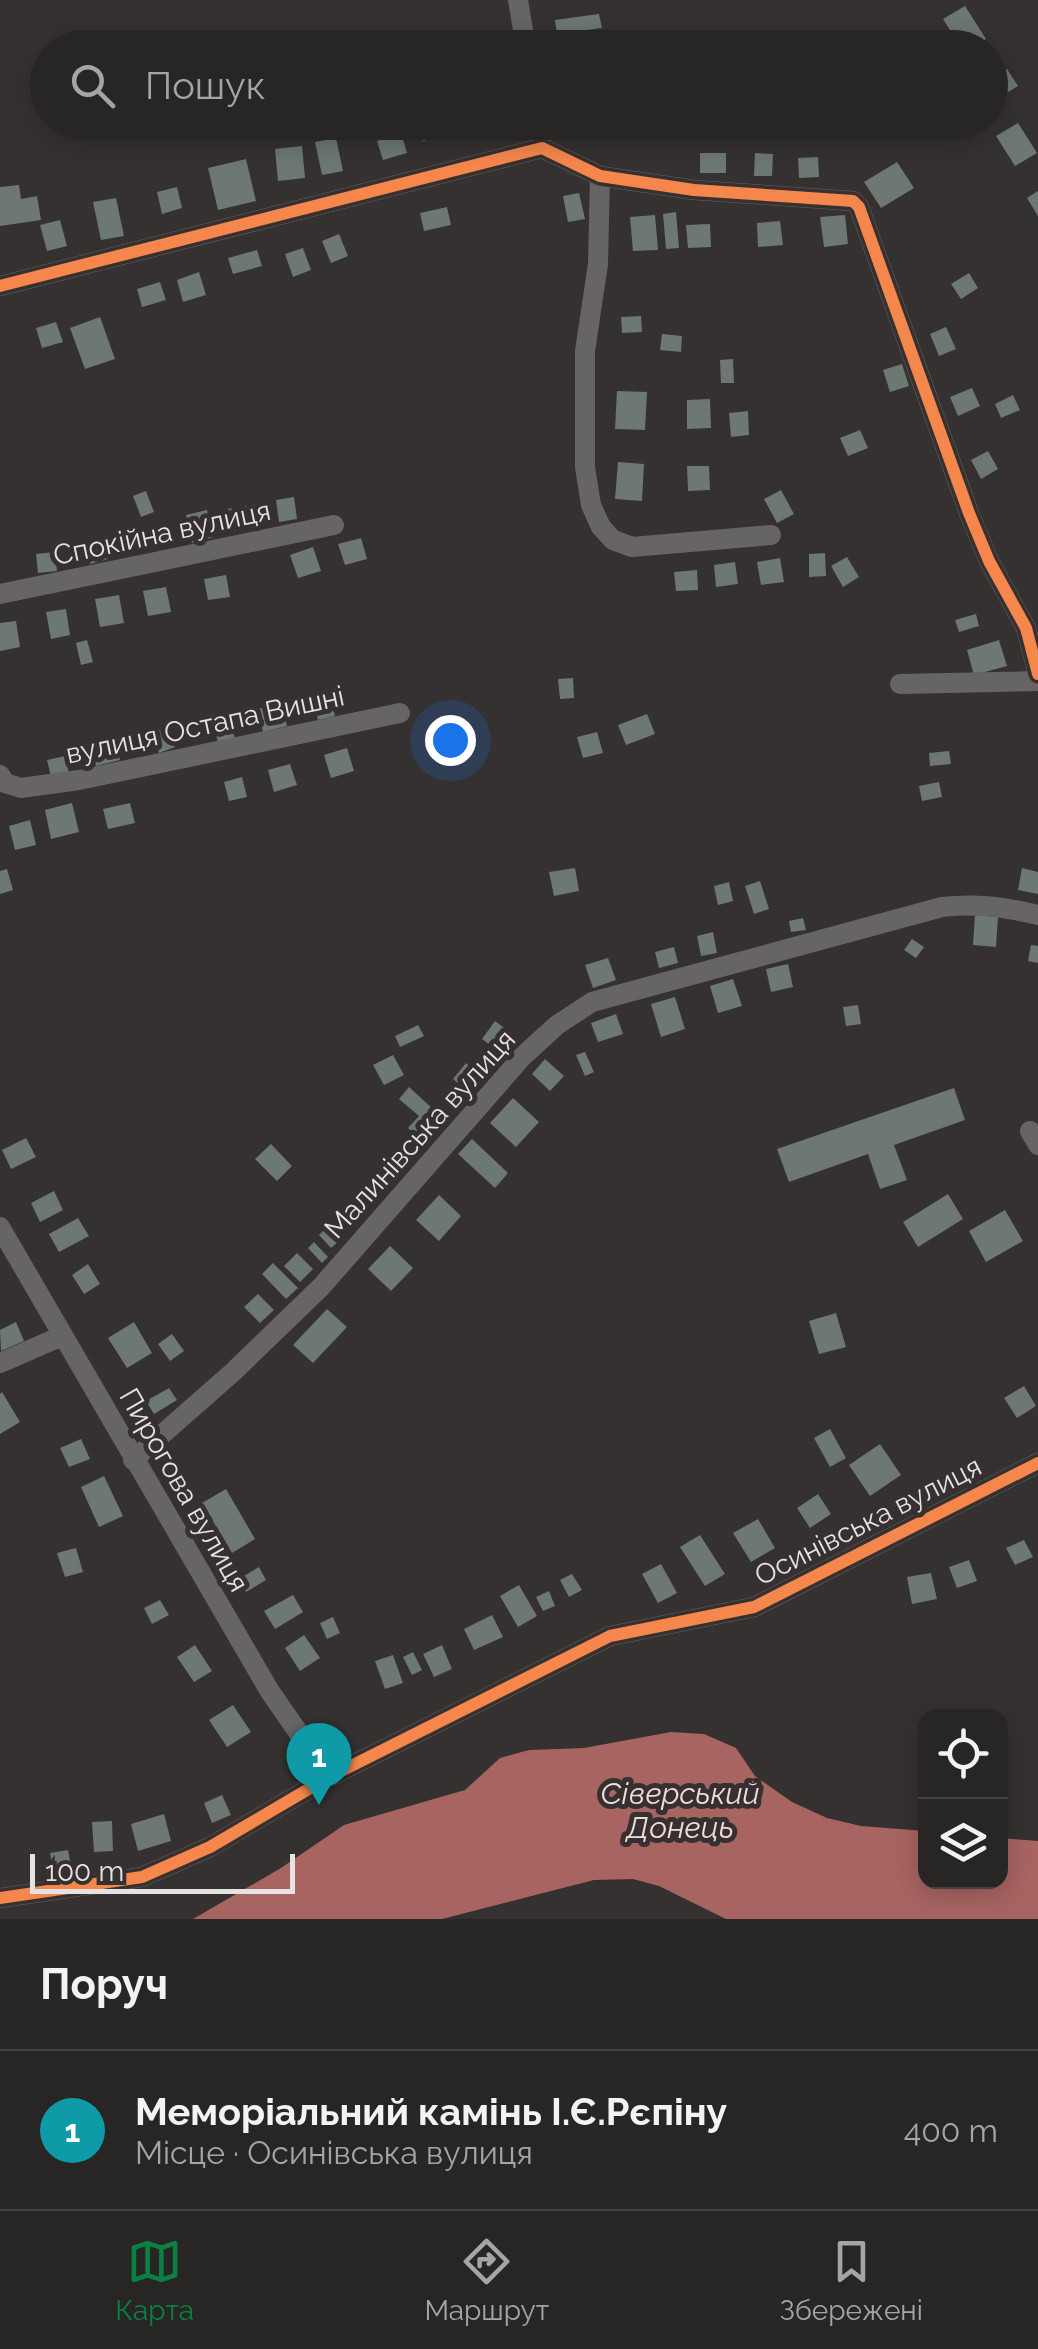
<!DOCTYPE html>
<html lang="uk">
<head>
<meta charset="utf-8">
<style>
  :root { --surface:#282525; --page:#343132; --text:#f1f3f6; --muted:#a5a5a7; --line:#444242; --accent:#0b8043 }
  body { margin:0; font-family:Raleway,sans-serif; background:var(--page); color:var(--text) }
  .controls { position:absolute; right:30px; bottom:30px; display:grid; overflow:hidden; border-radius:20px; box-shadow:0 5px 25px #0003 }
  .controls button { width:90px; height:90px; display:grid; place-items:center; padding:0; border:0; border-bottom:2px solid var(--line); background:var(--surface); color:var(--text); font:50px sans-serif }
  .scale { position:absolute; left:30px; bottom:25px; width:265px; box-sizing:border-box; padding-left:10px; border:5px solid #e5e2e1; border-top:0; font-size:28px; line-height:35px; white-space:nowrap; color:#e5e2e1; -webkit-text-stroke:8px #363030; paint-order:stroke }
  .you { position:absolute; left:450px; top:740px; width:35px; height:35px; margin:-25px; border:8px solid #fff; border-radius:50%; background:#1a73e8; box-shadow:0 0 0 15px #1a73e833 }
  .badge { display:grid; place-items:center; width:65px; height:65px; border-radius:50%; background:var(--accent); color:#fff; font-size:32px; font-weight:700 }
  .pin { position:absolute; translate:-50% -82px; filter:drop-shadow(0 2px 5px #0008) }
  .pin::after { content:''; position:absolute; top:52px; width:35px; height:30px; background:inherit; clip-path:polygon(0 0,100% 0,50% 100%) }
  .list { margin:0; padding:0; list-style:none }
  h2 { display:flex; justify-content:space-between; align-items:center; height:130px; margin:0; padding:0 40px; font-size:42px }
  h2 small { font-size:32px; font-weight:400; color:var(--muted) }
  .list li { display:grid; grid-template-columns:65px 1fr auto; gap:30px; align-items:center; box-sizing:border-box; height:160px; padding:0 40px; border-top:2px solid var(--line) }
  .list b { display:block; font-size:38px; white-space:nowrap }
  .list p { margin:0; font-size:32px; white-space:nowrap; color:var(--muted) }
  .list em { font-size:32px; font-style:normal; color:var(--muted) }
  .icon { flex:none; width:55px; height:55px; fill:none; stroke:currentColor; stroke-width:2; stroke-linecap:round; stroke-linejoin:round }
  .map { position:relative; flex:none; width:1038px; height:1919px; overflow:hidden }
  .search { position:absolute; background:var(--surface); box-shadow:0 5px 25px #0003; left:30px; right:30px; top:30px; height:110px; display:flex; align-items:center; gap:25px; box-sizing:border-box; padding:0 35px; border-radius:55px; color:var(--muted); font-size:38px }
  .sheet { height:290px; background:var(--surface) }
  nav { display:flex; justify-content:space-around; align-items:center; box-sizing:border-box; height:140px; border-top:2px solid var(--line); background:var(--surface); font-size:28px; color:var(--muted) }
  nav a { display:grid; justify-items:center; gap:5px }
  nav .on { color:var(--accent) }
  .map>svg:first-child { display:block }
  .water { fill:#a76461 }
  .building { fill:#6c7871 }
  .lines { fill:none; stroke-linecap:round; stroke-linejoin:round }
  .minor { stroke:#666464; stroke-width:20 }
  .cycleway-casing { stroke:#363030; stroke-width:19 }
  .cycleway { stroke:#f5874c; stroke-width:12 }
  .labels { text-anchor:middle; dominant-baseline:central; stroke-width:10; stroke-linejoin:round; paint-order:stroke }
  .street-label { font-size:28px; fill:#e5e2e1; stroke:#363030 }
  .water-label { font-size:30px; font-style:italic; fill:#f2dbda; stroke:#363030 }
</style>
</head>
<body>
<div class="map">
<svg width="1038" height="1919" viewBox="0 0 1038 1919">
  <rect width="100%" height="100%" fill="#353131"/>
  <!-- water -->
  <path class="water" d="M 671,1732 L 704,1734 L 736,1748 L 755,1776 L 792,1802 L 827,1818 L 861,1826 L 925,1831 L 926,1882 L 1000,1882 L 1001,1838 L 1038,1841 L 1038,1919 L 726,1919 L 659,1886 L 633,1879 L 594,1880 L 442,1919 L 193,1919 L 281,1868 L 344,1825 L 465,1790 L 500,1758 L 529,1750 L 584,1748 Z"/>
  <!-- building -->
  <path class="building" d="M 965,6 L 986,39 L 972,48 L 953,48 L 951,44 L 957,41 L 943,19 Z
    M 599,14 L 602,28 L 557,34 L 555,20 Z
    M 586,39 L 587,48 L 563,48 L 562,43 Z
    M 1007,69 L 1018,86 L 990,103 L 990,80 Z
    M 418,122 L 455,122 L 457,132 L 423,141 Z
    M 1018,123 L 1037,153 L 1015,166 L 996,136 Z
    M 401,133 L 407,153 L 383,160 L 377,141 Z
    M 336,138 L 343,171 L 322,175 L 315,142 Z
    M 302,146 L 305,178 L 278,181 L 275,149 Z
    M 700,153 L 726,153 L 726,173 L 700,173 Z
    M 755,153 L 773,154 L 772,176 L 754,176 Z
    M 818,157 L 819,177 L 799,178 L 798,158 Z
    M 246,159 L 256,201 L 218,210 L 208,168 Z
    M 897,162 L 914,188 L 881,208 L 864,182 Z
    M 19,185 L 21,199 L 37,196 L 41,220 L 0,226 L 0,187 Z
    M 177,187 L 182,208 L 162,214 L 157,192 Z
    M 1038,191 L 1038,216 L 1027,198 Z
    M 579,193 L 585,219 L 568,222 L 563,196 Z
    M 116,198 L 124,236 L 101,240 L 93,202 Z
    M 447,207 L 451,225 L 424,231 L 420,213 Z
    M 676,212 L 679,248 L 666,249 L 663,214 Z
    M 655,215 L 658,250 L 633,251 L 630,217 Z
    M 845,215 L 848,244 L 824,247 L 820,217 Z
    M 60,220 L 67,246 L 47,251 L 40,225 Z
    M 780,221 L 783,245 L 758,247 L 757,223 Z
    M 710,224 L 711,247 L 688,248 L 686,225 Z
    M 339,234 L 348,256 L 331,263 L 322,241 Z
    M 303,248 L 311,270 L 293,277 L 285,254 Z
    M 257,250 L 262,266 L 233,274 L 228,258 Z
    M 199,272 L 206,295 L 183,302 L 177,280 Z
    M 969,273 L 978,288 L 961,299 L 951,284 Z
    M 160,282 L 166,300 L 142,307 L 137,289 Z
    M 641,316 L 642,332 L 622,333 L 621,317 Z
    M 100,317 L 115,359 L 85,369 L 70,328 Z
    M 56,322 L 63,342 L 42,348 L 36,328 Z
    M 946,327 L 956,349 L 939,356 L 930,334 Z
    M 662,334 L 682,336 L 681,352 L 660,350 Z
    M 733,359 L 734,383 L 721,383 L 720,360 Z
    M 902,364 L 909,386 L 890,392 L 883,370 Z
    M 972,388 L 980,406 L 958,416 L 950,397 Z
    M 617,391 L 647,392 L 645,430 L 615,429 Z
    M 1013,395 L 1020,410 L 1001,418 L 995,404 Z
    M 710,399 L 711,428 L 687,429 L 687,400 Z
    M 748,411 L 749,435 L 731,437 L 729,413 Z
    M 860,430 L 868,448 L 848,456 L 840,438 Z
    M 988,451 L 998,469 L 981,479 L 971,460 Z
    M 618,462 L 644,464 L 642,501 L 615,499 Z
    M 687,466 L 709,466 L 710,490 L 688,491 Z
    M 781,490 L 794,514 L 777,523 L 764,499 Z
    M 146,491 L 154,512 L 141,517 L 133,496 Z
    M 294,497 L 297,519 L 279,522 L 276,500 Z
    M 257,504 L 260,527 L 231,531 L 227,509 Z
    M 207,510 L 214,537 L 192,543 L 186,515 Z
    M 361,538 L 367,559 L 345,565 L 338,544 Z
    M 103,543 L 108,559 L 90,564 L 86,547 Z
    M 313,547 L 321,571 L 298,578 L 290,555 Z
    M 55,552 L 57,571 L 38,573 L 36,554 Z
    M 825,553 L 826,576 L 809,577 L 809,554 Z
    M 847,557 L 859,577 L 843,587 L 831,566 Z
    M 780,558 L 784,582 L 761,585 L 757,562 Z
    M 735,562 L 738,584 L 716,587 L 714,565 Z
    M 697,570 L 698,590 L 676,591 L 674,572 Z
    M 226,575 L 230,597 L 208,600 L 204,579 Z
    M 166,587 L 171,612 L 148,616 L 143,591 Z
    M 119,595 L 124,623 L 100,627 L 95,599 Z
    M 66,609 L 70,635 L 51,639 L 46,612 Z
    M 976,614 L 979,626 L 959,632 L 955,620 Z
    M 16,621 L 20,647 L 0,651 L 0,623 Z
    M 87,640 L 93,662 L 81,665 L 76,643 Z
    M 999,640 L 1007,666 L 974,675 L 967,650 Z
    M 573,678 L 574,698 L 560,699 L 558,679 Z
    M 330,693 L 335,716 L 318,720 L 312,697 Z
    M 282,703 L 287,726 L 263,732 L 258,709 Z
    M 647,714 L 655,734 L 626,745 L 618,725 Z
    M 230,715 L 235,740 L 218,743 L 213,719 Z
    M 169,727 L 175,747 L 159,753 L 153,732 Z
    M 597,732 L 603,753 L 583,758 L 577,737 Z
    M 116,742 L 120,760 L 96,766 L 91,748 Z
    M 347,748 L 354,771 L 331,778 L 324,755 Z
    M 949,751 L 951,764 L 930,766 L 929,753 Z
    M 65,756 L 69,773 L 51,777 L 47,760 Z
    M 290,764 L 297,785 L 274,792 L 268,770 Z
    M 242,777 L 247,797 L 229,801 L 224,782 Z
    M 939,782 L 942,797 L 922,801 L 919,786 Z
    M 72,803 L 79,832 L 51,839 L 45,810 Z
    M 130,803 L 135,823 L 108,829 L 103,809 Z
    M 30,820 L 36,845 L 15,850 L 9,826 Z
    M 575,868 L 579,891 L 554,896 L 549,872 Z
    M 1022,868 L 1038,872 L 1038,894 L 1018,890 Z
    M 7,869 L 13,890 L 0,894 L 0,871 Z
    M 760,881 L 769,909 L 754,914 L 745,886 Z
    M 729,882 L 733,901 L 718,905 L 714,886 Z
    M 975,915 L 998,917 L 996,947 L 973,945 Z
    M 803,918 L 806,930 L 791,932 L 789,921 Z
    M 713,932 L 717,953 L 701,956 L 697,936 Z
    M 912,939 L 924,947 L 916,958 L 904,950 Z
    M 1031,945 L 1038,946 L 1038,963 L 1028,961 Z
    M 674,947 L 678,963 L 659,968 L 655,952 Z
    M 608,958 L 616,980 L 593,988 L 585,965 Z
    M 788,964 L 793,987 L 771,992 L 766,969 Z
    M 733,979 L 742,1006 L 718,1013 L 710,986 Z
    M 675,997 L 685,1029 L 661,1037 L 651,1004 Z
    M 858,1005 L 861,1024 L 846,1026 L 843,1007 Z
    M 616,1014 L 623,1034 L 598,1042 L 591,1023 Z
    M 495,1021 L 515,1036 L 502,1054 L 482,1039 Z
    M 418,1025 L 424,1036 L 400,1047 L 395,1036 Z
    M 585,1052 L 594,1072 L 585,1076 L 576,1055 Z
    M 393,1055 L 404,1075 L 384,1085 L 373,1065 Z
    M 545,1059 L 564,1076 L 550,1091 L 532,1074 Z
    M 466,1063 L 484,1079 L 470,1094 L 453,1079 Z
    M 409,1087 L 444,1119 L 424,1142 L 408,1128 L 419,1116 L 399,1099 Z
    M 954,1088 L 965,1120 L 894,1145 L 907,1180 L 880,1189 L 868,1154 L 789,1182 L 777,1149 Z
    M 513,1098 L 539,1122 L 516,1147 L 490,1123 Z
    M 26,1138 L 36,1157 L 11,1169 L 2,1150 Z
    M 472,1139 L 508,1173 L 495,1188 L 458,1154 Z
    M 271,1144 L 292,1166 L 277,1181 L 255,1159 Z
    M 54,1191 L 63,1210 L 40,1222 L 31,1203 Z
    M 948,1194 L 963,1219 L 918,1247 L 903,1222 Z
    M 439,1195 L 461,1216 L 439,1241 L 416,1220 Z
    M 1005,1210 L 1023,1241 L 986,1262 L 969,1231 Z
    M 78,1218 L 89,1236 L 59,1252 L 49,1234 Z
    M 328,1226 L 341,1239 L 331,1248 L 319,1235 Z
    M 314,1242 L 328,1257 L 322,1263 L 308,1248 Z
    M 390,1246 L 413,1268 L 391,1291 L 368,1269 Z
    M 297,1253 L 313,1269 L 300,1282 L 284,1266 Z
    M 273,1263 L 298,1288 L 286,1299 L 262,1274 Z
    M 88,1264 L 100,1284 L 84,1294 L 72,1275 Z
    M 258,1294 L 274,1310 L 260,1323 L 244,1307 Z
    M 327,1309 L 347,1327 L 313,1363 L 293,1345 Z
    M 836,1313 L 846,1347 L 819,1354 L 809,1321 Z
    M 16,1322 L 24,1341 L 1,1351 L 0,1330 Z
    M 134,1322 L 152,1353 L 127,1368 L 108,1338 Z
    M 172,1334 L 184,1351 L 170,1361 L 158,1344 Z
    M 1024,1386 L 1036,1406 L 1017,1418 L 1004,1398 Z
    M 169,1388 L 177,1400 L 154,1414 L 146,1401 Z
    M 2,1392 L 20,1422 L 0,1434 L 0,1394 Z
    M 830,1429 L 846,1458 L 830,1467 L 814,1438 Z
    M 81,1439 L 90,1459 L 69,1467 L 60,1448 Z
    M 880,1444 L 901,1475 L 870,1496 L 849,1465 Z
    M 104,1476 L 123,1516 L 99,1527 L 81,1487 Z
    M 226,1489 L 255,1539 L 232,1553 L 202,1503 Z
    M 818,1494 L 831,1514 L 810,1528 L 797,1508 Z
    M 758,1519 L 775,1548 L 751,1562 L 733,1533 Z
    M 700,1535 L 725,1574 L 705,1586 L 680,1547 Z
    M 1024,1540 L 1033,1557 L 1015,1565 L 1006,1548 Z
    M 76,1548 L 83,1572 L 65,1577 L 57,1553 Z
    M 969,1560 L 977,1581 L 957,1588 L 949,1567 Z
    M 661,1564 L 677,1593 L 658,1603 L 642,1574 Z
    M 259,1567 L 266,1580 L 246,1592 L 239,1579 Z
    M 931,1573 L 937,1599 L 912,1604 L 907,1577 Z
    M 572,1574 L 582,1590 L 569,1597 L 560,1580 Z
    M 519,1585 L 537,1616 L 518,1627 L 500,1596 Z
    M 549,1591 L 555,1606 L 543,1611 L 536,1597 Z
    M 293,1595 L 303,1612 L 275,1629 L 264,1611 Z
    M 160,1600 L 169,1615 L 152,1624 L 144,1608 Z
    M 492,1615 L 503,1637 L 474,1650 L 464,1629 Z
    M 333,1617 L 340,1633 L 327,1639 L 320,1623 Z
    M 304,1635 L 320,1658 L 300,1671 L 285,1648 Z
    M 195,1645 L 212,1671 L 194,1682 L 177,1657 Z
    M 442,1645 L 452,1669 L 434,1677 L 423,1654 Z
    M 413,1652 L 422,1670 L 412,1675 L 403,1657 Z
    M 393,1655 L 403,1683 L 385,1689 L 375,1661 Z
    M 233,1705 L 251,1732 L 227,1747 L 209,1720 Z
    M 222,1795 L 231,1815 L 212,1823 L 204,1803 Z
    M 164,1814 L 171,1841 L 138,1851 L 131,1824 Z
    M 112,1821 L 113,1851 L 94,1852 L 92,1822 Z
    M 68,1850 L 71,1866 L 53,1869 L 50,1853 Z"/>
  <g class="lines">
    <!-- minor -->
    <path class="minor" d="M 518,0 L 526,48
      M 538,122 L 542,148
      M 600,176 L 598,264 L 585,351 L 585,467 L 591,505 L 601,527 L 613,540 L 632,547 L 771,535
      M 0,286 L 542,148 L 600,176 L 694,190 L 853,201 L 859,207 L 969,513 L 989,561 L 1026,628 L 1038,674
      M 0,594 L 334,525
      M 900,684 L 1038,681
      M 0,775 L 5,783 L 21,788 L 79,780 L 400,713
      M 1030,1131 L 1038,1145
      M 0,1227 L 269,1690 L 329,1777
      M 0,1363 L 62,1336
      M 133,1460 L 233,1372 L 321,1287 L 523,1056 L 557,1025 L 592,1002 L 942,907 C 976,903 1005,907 1038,915
      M 0,1898 L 142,1877 L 210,1847 L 329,1777 L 610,1636 L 754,1607 L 1038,1463"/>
    <defs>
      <path id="cycleway" d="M 0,286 L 542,148 L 600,176 L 694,190 L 853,201 L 859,207 L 969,513 L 989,561 L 1026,628 L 1038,674
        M 0,1898 L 142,1877 L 210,1847 L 329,1777 L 610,1636 L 754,1607 L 1038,1463"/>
    </defs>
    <!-- cycleway casing -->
    <use href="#cycleway" class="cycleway-casing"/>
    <!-- cycleway -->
    <use href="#cycleway" class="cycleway"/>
  </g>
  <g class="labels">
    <!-- street labels -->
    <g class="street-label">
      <text transform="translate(162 533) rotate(-12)">Спокійна вулиця</text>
      <text transform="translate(205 725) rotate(-12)">вулиця Остапа Вишні</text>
      <text transform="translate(420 1134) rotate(-48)">Малинівська вулиця</text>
      <text transform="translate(184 1490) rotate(60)">Пирогова вулиця</text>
      <text transform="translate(868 1521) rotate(-27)">Осинівська вулиця</text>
    </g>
    <!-- water labels -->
    <g class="water-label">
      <text x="680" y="1793">Сіверський<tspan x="680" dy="34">Донець</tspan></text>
    </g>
  </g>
</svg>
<div class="controls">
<button><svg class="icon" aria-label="locate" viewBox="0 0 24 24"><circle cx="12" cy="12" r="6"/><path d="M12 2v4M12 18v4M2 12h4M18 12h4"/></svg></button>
<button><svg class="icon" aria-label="layers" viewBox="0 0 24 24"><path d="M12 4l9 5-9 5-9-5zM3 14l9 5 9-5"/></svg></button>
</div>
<div class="scale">100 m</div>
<div class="you"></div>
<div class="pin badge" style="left:319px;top:1805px;background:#0f9aa8">1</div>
<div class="search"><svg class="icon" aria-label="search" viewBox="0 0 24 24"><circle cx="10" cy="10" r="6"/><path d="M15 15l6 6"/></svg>Пошук</div>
</div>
<section class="sheet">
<h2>Поруч<small></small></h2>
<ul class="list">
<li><span class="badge" style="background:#0f9aa8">1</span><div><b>Меморіальний камінь І.Є.Рєпіну</b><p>Місце · Осинівська вулиця</p></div><em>400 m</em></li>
</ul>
</section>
<nav>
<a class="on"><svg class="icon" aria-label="map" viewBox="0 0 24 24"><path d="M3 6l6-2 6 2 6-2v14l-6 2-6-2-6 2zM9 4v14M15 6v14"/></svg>Карта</a>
<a><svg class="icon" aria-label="directions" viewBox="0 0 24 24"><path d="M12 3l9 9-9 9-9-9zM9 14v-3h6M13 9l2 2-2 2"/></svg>Маршрут</a>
<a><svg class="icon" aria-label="saved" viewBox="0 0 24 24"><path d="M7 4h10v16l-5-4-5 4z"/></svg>Збережені</a>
</nav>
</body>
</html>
